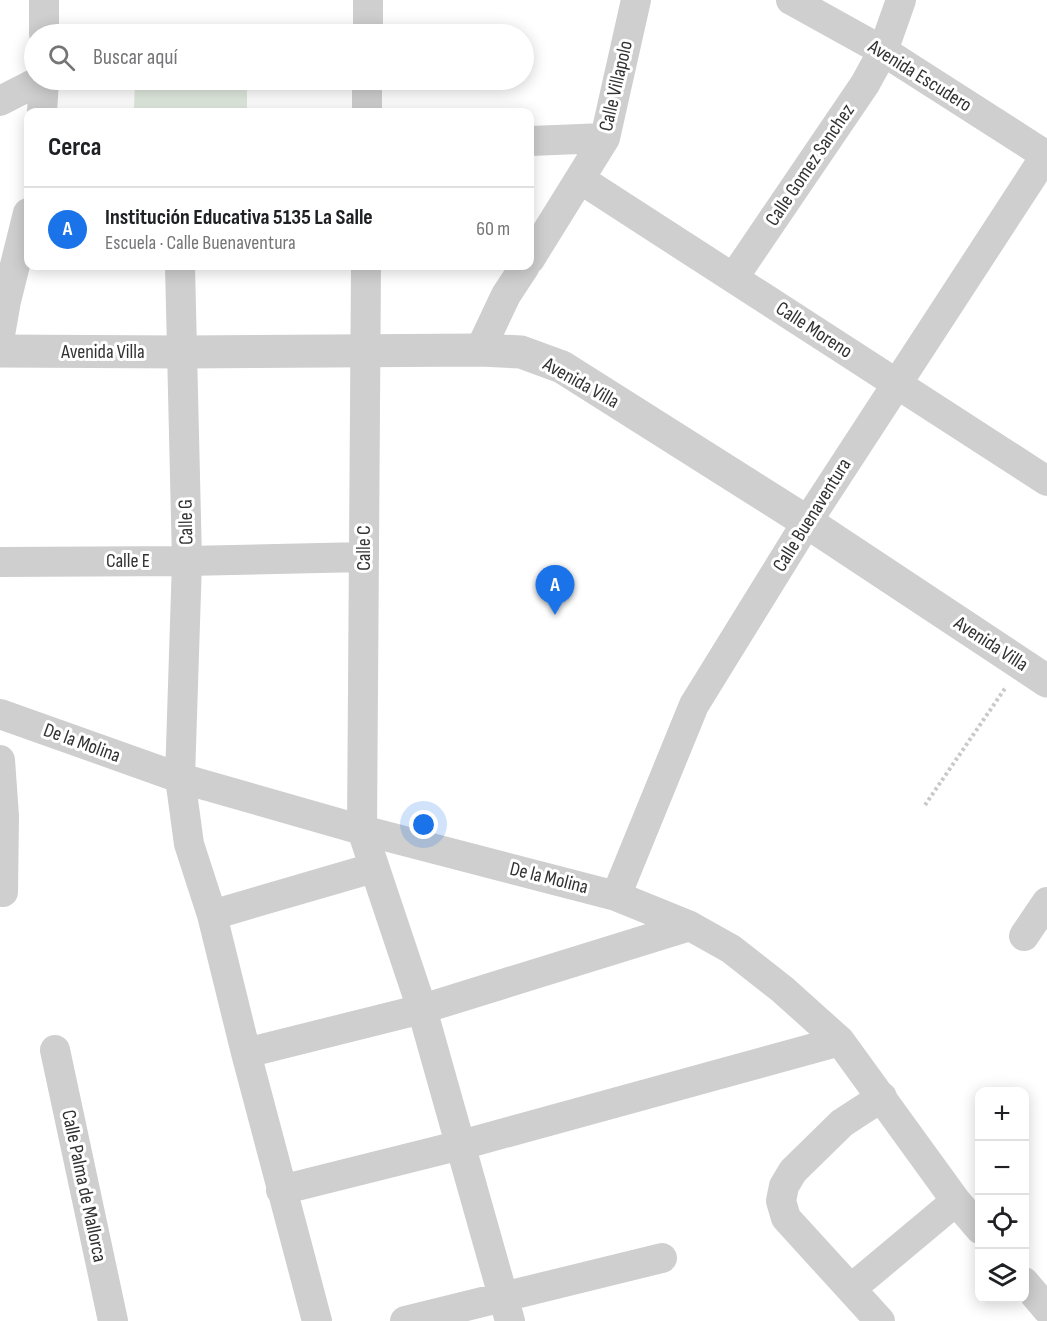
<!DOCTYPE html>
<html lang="es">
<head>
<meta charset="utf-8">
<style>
  :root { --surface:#fff; --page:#f2f2f2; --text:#202124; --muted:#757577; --line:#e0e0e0; --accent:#1a73e8 }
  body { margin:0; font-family:"Sofia Sans Condensed",sans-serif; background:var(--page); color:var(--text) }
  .controls { position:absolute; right:18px; bottom:18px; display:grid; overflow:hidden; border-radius:12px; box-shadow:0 3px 15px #0003 }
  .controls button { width:54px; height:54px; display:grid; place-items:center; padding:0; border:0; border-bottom:2px solid var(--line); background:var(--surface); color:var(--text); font:30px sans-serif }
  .you { position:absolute; left:424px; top:825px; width:21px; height:21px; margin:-15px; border:4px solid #fff; border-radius:50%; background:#1a73e8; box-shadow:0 0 0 9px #1a73e833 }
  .badge { display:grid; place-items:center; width:39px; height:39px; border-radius:50%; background:var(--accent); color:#fff; font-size:20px; font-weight:700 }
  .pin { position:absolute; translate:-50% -50px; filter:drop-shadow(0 2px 3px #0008) }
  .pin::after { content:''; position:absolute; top:32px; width:21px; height:18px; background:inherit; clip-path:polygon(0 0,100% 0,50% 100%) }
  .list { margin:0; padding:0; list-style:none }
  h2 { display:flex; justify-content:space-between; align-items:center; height:78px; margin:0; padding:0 24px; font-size:26px }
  h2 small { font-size:20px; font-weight:400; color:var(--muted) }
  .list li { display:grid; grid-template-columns:39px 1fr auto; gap:18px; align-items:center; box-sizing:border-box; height:84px; padding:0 24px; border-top:2px solid var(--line) }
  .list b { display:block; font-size:22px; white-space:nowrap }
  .list p { margin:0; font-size:20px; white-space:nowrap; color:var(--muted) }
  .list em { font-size:20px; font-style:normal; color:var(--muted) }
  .icon { flex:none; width:33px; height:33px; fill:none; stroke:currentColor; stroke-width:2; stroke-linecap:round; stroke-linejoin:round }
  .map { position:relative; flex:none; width:1047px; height:1321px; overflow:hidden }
  .search { position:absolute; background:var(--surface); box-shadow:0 3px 15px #0003; left:24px; top:24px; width:510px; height:66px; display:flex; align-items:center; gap:15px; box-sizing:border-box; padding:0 21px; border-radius:33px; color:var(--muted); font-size:22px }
  .panel { position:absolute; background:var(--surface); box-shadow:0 3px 15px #0003; left:24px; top:108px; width:510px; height:162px; border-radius:12px }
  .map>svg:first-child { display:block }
  .green { fill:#e1eadf }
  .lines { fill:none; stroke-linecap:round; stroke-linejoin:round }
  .path { stroke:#c9c9c9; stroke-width:4; stroke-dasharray:3 3; stroke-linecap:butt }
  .minor { stroke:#cfcfcf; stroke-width:30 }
  .tertiary { stroke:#cfcfcf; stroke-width:33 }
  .labels { text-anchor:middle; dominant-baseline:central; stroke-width:6; stroke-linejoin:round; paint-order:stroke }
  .street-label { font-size:20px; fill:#323232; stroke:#fff }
</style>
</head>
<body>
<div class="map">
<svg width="1047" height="1321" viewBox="0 0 1047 1321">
  <rect width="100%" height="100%" fill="#fff"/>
  <!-- green -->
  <path class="green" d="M 135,80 L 247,80 L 247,111 L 134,109 Z"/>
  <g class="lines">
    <!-- path -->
    <path class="path" d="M 925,805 L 1006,687"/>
    <!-- minor -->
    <path class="minor" d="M 44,0 L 44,34
      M 791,0 L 883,51 L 1047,156
      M 368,34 L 368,0
      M 0,101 L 41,80
      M 42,112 L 44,80
      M 367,112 L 367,80
      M 530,141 L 605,138
      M 580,179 L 1047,481
      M 530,259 L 605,138 L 636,0
      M 180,266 L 187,561 L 180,778 L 189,844 L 212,915 L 246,1053 L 317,1321
      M 366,266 L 362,830 L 422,1009 L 510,1321
      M 734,277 L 865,84 L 883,51 L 901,0
      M 0,335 L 6,301 L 28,213
      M 480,350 L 506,295 L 525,266
      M 0,562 L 187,561 L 364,557
      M 0,714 L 180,778 L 362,830 L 616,896 L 690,926 L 731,949 L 782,989 L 840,1041 L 956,1201 L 980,1229
      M 0,760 L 4,816 L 3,892
      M 616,896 L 694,705 L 807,522 L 1046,155
      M 212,915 L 373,868
      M 1024,936 L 1047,902
      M 55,1050 L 113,1321
      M 246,1053 L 422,1009 L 690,926
      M 281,1190 L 461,1145 L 840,1041
      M 1024,1282 L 1047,1309
      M 852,1288 L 956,1201
      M 405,1321 L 662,1258
      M 880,1321 L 786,1218 L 781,1201 L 784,1186 L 793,1171 L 842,1123 L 882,1097"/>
    <!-- tertiary -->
    <path class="tertiary" d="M 0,351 L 182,352 L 480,350 L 521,352 L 562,367 L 807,522 L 1047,681"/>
  </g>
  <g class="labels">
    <!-- street labels -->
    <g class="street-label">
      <text transform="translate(920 76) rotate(32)">Avenida Escudero</text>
      <text transform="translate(616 86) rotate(-77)">Calle Villapolo</text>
      <text transform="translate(810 165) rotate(-56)">Calle Gomez Sanchez</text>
      <text transform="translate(814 330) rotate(33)">Calle Moreno</text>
      <text x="103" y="352">Avenida Villa</text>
      <text transform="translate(581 383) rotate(29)">Avenida Villa</text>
      <text transform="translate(812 515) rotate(-58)">Calle Buenaventura</text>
      <text transform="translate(186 522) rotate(-91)">Calle G</text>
      <text transform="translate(364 548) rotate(-90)">Calle C</text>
      <text x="128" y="561">Calle E</text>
      <text transform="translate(991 644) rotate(33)">Avenida Villa</text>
      <text transform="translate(82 743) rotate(20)">De la Molina</text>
      <text transform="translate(549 878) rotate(14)">De la Molina</text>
      <text transform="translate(84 1186) rotate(78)">Calle Palma de Mallorca</text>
    </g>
  </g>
</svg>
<div class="controls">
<button>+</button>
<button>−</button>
<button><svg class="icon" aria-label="locate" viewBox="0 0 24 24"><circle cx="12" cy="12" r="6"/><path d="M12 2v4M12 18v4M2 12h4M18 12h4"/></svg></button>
<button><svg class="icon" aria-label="layers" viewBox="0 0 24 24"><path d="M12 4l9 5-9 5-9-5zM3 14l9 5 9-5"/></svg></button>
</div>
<div class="you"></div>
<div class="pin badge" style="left:555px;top:615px">A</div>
<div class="search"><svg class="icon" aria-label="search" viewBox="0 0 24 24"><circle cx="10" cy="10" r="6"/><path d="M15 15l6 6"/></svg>Buscar aquí</div>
<section class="panel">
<h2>Cerca<small></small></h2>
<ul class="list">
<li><span class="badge">A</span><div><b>Institución Educativa 5135 La Salle</b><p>Escuela · Calle Buenaventura</p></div><em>60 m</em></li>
</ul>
</section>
</div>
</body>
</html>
